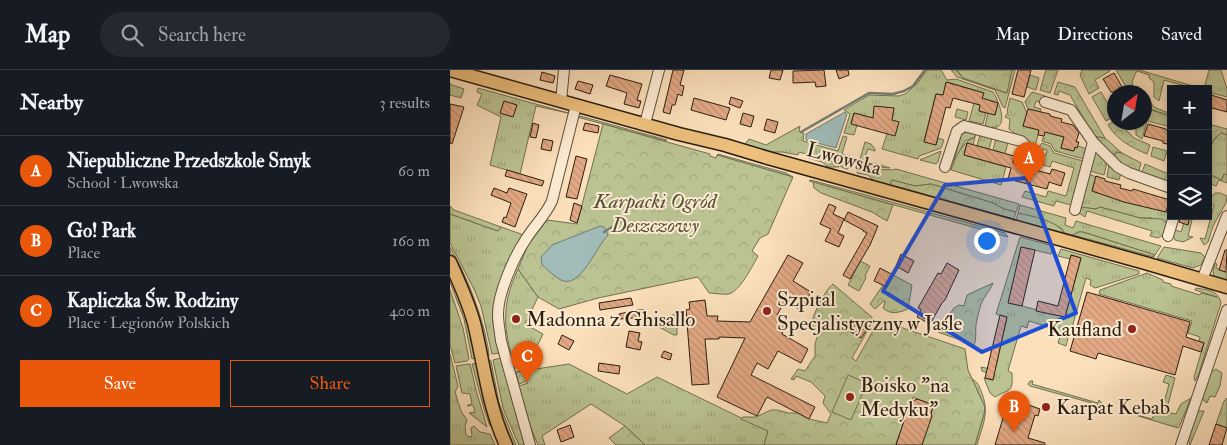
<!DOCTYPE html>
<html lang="en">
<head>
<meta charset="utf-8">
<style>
  :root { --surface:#171b24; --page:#242831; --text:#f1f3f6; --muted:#9ea1a6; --line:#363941; --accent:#ea580c }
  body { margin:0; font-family:"IM FELL Double Pica",serif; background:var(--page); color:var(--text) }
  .controls { position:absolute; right:15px; top:15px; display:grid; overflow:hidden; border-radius:0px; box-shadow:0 2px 8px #0003 }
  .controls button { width:45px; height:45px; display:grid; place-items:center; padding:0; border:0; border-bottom:1px solid var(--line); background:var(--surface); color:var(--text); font:25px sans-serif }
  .compass { position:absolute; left:657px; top:15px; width:45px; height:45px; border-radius:50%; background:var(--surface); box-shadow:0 2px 8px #0003; rotate:31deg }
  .you { position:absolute; left:536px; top:170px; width:18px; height:18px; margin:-12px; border:4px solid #fff; border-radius:50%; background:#1a73e8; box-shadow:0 0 0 8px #1a73e833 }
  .badge { display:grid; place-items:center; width:32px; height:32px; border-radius:50%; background:var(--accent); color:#fff; font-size:16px; font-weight:700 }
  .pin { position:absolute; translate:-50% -41px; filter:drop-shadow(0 1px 2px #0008) }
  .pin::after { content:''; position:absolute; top:26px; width:18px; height:15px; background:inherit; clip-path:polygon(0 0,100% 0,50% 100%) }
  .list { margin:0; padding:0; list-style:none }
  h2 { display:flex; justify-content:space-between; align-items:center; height:65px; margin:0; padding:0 20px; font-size:21px }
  h2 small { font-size:16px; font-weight:400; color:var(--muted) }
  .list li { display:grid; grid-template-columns:32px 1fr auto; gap:15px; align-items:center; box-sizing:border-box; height:70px; padding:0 20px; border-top:1px solid var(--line) }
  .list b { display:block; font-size:19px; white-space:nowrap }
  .list p { margin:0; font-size:16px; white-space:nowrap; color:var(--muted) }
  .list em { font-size:16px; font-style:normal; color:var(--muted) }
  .actions { display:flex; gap:10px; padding:15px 20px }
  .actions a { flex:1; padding:11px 0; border:1px solid var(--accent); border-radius:0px; text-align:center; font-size:18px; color:var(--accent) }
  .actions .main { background:var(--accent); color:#fff }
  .icon { flex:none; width:28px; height:28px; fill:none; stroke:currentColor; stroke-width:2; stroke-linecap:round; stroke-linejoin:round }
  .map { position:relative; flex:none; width:777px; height:375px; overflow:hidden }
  header { display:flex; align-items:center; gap:30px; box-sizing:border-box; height:70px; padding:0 25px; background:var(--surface); border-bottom:1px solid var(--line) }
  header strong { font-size:24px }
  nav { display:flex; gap:28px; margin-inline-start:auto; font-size:18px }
  .search { width:350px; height:45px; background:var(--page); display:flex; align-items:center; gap:12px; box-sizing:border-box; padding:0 18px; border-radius:28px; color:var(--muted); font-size:19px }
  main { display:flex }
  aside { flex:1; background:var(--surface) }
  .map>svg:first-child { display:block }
  .grass { fill:url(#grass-tufts); stroke:#727050 }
  .forest { fill:url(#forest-crowns); stroke:#727050 }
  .pitch { fill:#bbc392; stroke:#727050 }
  .water { fill:#a0bbb8; stroke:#717c74 }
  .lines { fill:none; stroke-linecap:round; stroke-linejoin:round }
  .stream { stroke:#717c74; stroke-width:2.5 }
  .building { fill:url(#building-back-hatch); stroke:#2a1e0f }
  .minor-casing { stroke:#5e4e3a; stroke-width:12 }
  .major-casing { stroke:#2a1e0f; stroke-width:15 }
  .minor { stroke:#fcebd3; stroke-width:10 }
  .major { stroke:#eec07e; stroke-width:12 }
  .marked { fill:#1d4ed8; fill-opacity:0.2; stroke:#1d4ed8; stroke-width:4; stroke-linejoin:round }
  .poi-dot { fill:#8f2418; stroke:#fcebd3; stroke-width:2 }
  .labels { text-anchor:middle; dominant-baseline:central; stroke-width:4; stroke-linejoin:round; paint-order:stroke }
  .street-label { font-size:21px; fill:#2a1e0f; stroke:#fcebd3 }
  .park-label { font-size:21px; font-style:italic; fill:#565036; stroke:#fcebd3 }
  .poi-label { font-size:21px; fill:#2a1e0f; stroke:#fcebd3; text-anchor:start }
</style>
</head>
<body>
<header>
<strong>Map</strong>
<div class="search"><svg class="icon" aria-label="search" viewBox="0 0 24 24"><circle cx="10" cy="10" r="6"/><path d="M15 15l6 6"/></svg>Search here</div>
<nav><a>Map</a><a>Directions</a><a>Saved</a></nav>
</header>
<main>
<aside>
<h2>Nearby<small>3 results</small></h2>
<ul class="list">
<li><span class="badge">A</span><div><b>Niepubliczne Przedszkole Smyk</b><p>School · Lwowska</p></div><em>60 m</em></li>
<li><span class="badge">B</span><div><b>Go! Park</b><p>Place</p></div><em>160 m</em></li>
<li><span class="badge">C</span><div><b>Kapliczka Św. Rodziny</b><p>Place · Legionów Polskich</p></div><em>400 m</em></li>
</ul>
<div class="actions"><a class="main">Save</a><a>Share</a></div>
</aside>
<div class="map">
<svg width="777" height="375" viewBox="0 0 777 375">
  <defs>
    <pattern id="grass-tufts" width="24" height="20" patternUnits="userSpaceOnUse" patternTransform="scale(1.25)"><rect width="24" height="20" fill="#bbc392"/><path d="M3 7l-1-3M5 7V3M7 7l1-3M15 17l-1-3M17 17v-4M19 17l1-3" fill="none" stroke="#a1a77d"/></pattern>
    <pattern id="forest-crowns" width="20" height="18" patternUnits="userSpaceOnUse" patternTransform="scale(1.25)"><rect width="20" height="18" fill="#bbc392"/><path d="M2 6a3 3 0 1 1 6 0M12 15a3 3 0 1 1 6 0" fill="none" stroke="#a1a77d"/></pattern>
    <pattern id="building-back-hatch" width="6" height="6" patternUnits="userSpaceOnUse" patternTransform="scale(1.25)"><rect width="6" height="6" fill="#e3a985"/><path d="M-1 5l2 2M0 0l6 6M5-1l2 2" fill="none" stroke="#c39172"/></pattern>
  </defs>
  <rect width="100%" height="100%" fill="#fbe0bb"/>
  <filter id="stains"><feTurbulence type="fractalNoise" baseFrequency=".004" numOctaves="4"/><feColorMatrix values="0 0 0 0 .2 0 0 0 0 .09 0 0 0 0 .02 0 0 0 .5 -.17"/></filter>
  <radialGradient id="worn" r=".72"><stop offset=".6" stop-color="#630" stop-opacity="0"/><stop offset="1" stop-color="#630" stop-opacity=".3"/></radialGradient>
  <!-- grass -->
  <path class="grass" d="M 477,0 L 491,0 L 497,10 L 506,9 L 543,22 C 550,33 562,65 535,56 L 538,43 L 545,45 L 548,33 L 532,28 L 534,23 L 497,12 L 493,25 L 486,24 L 474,71 L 486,75 L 488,68 L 494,70 L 491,78 L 469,86 L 468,89 L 432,79 L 437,64 L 430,50 L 404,43 L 401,53 L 407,55 L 404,65 L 394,63 L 400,44 L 394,40 L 419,25 L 449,26 L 455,24 L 467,14 Z
    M 501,0 L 506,0 L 513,8 L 556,23 L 562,0 L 565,0 L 555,38 L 553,37 L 545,20 L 507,7 Z
    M 666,0 L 689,0 L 753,19 L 746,19 L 714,10 L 709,31 L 704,27 L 704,12 L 699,8 L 699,5 L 687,1 C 683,8 680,15 684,22 L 679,22 Z
    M 759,0 L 771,0 L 777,19 L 777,27 L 758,22 L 758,19 L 754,19 Z
    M 580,5 L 589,8 L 586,20 L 577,17 Z
    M 28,18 L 118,43 L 86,36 L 70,104 L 40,95 L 51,47 L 27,35 L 32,24 L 27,22 Z
    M 582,22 L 595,26 L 593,33 L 586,31 L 584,37 L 591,39 L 590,42 L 578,39 L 575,32 Z
    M 560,28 L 572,32 L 577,43 L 573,56 L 589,60 L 586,73 L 582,78 L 581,75 L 559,59 L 560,49 L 555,47 L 558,42 L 557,41 Z
    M 524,33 L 530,35 L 529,41 L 536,43 L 533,54 L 519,51 Z
    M 695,36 L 701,40 L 721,46 L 721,57 L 697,51 L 692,69 L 686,65 L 686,60 L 683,53 L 694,52 Z
    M 507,39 L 518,42 L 516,50 L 505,47 Z
    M 130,46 L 217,70 L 216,71 L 127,47 Z
    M 350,56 L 349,61 L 351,63 L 354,63 L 353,71 L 388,81 L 393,66 L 397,67 L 392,84 L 402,87 L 400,97 L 397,99 C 388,97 383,89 374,89 L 372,92 L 356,87 L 356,84 L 349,82 L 348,85 L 332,82 L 322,82 L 295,74 L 299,69 L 316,75 Z
    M 595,62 L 614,67 L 611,78 L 623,81 L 625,77 L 627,78 L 628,76 L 637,79 L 634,89 L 605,81 L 601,74 L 592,71 Z
    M 771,63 L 777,65 L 777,105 L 774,104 L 772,110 L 758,104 C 758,88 757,73 771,63 Z
    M 530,65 L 542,68 L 539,79 L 527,76 Z
    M 644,66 L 655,68 L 672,83 L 666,82 L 664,87 Z
    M 525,67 L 523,75 L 517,73 L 514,85 L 556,97 L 551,115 L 501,100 C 505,86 512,73 525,67 Z
    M 546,69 L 558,72 L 555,84 L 543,80 Z
    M 415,72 L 421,74 L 425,79 L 425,81 L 418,79 L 414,90 L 440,98 L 408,96 Z
    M 592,73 L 600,76 L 604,83 L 633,91 L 621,135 L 606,131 L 604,136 L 572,127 L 575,121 L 596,127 L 598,121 L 616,126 L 624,98 L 602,91 L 600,97 L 582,92 L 587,79 L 591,85 L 596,85 L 597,80 L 593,79 L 592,84 L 588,78 Z
    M 491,81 L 488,92 L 486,94 L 470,90 Z
    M 647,82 L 657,92 L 654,105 L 640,101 L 644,83 Z
    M 268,84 L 336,103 L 343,107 L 267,85 Z
    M 659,94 L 671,103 L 669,110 L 657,107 Z
    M 408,98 L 442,100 L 446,99 L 569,134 L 566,142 L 554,139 L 543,133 L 481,114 L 465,116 L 442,110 L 440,115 L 423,110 L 418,105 L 407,103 Z
    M 639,104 L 646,107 L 642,121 L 672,131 L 721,143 L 718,154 L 702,148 L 690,148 L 650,137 L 646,139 L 630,137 Z
    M 361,110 L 555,163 L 558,167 L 359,111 Z
    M 765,123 L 770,123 L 777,126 L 776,133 L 763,156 L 758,172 L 754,175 L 750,168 L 755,169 L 764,135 L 759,134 L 761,127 Z
    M 570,135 L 616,148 L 615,155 L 623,158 L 626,151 L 711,176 L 705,185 L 633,162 L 628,162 L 623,165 L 615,163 L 611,158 L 568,143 Z
    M 0,144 L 48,161 L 51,157 L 71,164 L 72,167 C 61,193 41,223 43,252 C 44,262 48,273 51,283 L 42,284 L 31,236 L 25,221 L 0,173 Z
    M 740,146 L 743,146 L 738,166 L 743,167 L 733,172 L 725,170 L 722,163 L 723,159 L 731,162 L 734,153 L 738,154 Z
    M 570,167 L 603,176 L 601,184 L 571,177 L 572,236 L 615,247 L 631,188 L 621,185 L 620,189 L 608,186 L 611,179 L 689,201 L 689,204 L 645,218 L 640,215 L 641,210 L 636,208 L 621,261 L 615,259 L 613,266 L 618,268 L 616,276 L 608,273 L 610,267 L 604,265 L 605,259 L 579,251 L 577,258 L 571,256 L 558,301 L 562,303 C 563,324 560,318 545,327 L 540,323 L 534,308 L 543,310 L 544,305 L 532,301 L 531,297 L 545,300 L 557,247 L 546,244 Z
    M 0,177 C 16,205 27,233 35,263 C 36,270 39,279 39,286 L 36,286 L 6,195 L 0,184 Z
    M 714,177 L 751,183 L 755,187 L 751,195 L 743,198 L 707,188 Z
    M 765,193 L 767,194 L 766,198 L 777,203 L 777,210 L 764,206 L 763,201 Z
    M 68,199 L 88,227 L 75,254 L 93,264 L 77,296 L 65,297 C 53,258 51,236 68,199 Z
    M 0,203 L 14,236 L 25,288 L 22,289 L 14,249 L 0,212 Z
    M 697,203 L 713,210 L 713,212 L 721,214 L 721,216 L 750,225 L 751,223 L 767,227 L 745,220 L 746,218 C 757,220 768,220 771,233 L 748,306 L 745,311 L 744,307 L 754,273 L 749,271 L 750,267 L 738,263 L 742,251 L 649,224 L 650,220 Z
    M 0,220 L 13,258 L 19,289 L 17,291 L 5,293 L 0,275 Z
    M 227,242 L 227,265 L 224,265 L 207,256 Z
    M 0,284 L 8,316 L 5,322 L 11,341 L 17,350 L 15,356 L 16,365 L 19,367 L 22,366 L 21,358 L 24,356 L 30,362 L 40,364 L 45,375 L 0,375 Z
    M 51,288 L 76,375 L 69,375 L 53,338 L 43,290 Z
    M 39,290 L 41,291 L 49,333 L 66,375 L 62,375 L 51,350 L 37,291 Z
    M 27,293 L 42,354 L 40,356 L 34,339 L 22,294 Z
    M 18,294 L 20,294 L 27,324 L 37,357 L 19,343 L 25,342 L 23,335 L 17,336 L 22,333 L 20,324 L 12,323 L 6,296 Z
    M 119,294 L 177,324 L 207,307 L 318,361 L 314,375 L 195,375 L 175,356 L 141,334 L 92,366 L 95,375 L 88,375 L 80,356 L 69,316 L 78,313 L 77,311 L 69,314 L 66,302 Z
    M 766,299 L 772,303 L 770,316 L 765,327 L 760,326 L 757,333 L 753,330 L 753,326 L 761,302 Z
    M 716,305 L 725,308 L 716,342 L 726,344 L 731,334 L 741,328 L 729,357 L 728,358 L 672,341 L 702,349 L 705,343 L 711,344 L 719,314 L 713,312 Z
    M 522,309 C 528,312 529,316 531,321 C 540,342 533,354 527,375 L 525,375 L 534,344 L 535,337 Z
    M 580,311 L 583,311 L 582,314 L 648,333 L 649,330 L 652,333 L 649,335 L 580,316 L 578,314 Z
    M 777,328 L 777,358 L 766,354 L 774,331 Z
    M 749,341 L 754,341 L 740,375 L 738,369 L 746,344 Z"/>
  <!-- forest -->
  <path class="forest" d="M 507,0 L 562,0 L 557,23 L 513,8 Z
    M 596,0 L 608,0 L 600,23 L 590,20 Z
    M 632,0 L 660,0 L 660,1 L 645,10 L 649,18 L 639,24 L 630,5 Z
    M 608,12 L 625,17 L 655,68 L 644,66 L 620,25 L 609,21 L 608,25 L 604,24 Z
    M 0,13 L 2,15 L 14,19 L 11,28 L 0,25 Z
    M 651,22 L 664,44 L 664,46 L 656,51 L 642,27 Z
    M 694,25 L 704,37 L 721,44 L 721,46 L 697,38 L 695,36 Z
    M 664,51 L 664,52 L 669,53 L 684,68 L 700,75 L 697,84 C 681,77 668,71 658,55 Z
    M 153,54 L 260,84 L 260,86 L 266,88 L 267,85 L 343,107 L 318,164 L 310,168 L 302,181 L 308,186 C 303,195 290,221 279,224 C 273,225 265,223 259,223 L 248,207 L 148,228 L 109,239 L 88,227 L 68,199 L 78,175 L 97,150 L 127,154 Z
    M 758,54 L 777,59 L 777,65 L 771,63 L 765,68 L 758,81 Z
    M 515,62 L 526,64 L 525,67 L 515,71 L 504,91 L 511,65 Z
    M 703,77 L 717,81 L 714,91 L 701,86 Z
    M 666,82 L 672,83 L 691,93 L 688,104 L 682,102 L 664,87 Z
    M 374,89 L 380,90 L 389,97 L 378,97 L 372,92 Z
    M 695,94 L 721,105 L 721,116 L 691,105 Z
    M 758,104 L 772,110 L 774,104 L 777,105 L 777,113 L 769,110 L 766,116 L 758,113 Z
    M 442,110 L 465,116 L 481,114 L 543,133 L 554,139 L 566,142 L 564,149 L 440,115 Z
    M 363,112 L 443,135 L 437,151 L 422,142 L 371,123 L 364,118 Z
    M 0,136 L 4,140 L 51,157 L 48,161 L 0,144 Z
    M 630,137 L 646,139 L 650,137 L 690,148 L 712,149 L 718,154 L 713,165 L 708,168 L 700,166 L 702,161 L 637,141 L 635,147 L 629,143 Z
    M 568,143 C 584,147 603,149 615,163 L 566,150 Z
    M 628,162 L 633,162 L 705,185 L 704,187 L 623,165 Z
    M 410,191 L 420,196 L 415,206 L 416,208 L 409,221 L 398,215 Z
    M 443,205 L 462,215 L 458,239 C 448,243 441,245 433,238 L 435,232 L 434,231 L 425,239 L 420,234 L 433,215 L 437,217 Z
    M 543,213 C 540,221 534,226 531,234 C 529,241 527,248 526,255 C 525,262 527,268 524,275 L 488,262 L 504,238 L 509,235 L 514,236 L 517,225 Z
    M 383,214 L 424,249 L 402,288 L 406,291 L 428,252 L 446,259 L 450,257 L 515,279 L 518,300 L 535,337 L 534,344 L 525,375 L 472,375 L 477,333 L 463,327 L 459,339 L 455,340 L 453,358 L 452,358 L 446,373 L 447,375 L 314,375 L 318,361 L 291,349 L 293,347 L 306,347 L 321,340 L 328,340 L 338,343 L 348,343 L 359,349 L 377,353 L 381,344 L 373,333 L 375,326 L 361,312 L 346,306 L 344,310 L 341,309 L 348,299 L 355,301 L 365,286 L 365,274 L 368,264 C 366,261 363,258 362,254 C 361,247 377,217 383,214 Z
    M 175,356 L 195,375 L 166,375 L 159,368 Z"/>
  <!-- pitch -->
  <path class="pitch" d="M 398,305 L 417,313 L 401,350 L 382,342 Z"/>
  <!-- water -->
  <path class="water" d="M 395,42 L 397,44 L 386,78 L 356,70 L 356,64 Z
    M 150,156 L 154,157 L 158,165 C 146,177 130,220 111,210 C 104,206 98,200 92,195 L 91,187 L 102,175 Z"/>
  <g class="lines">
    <!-- stream -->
    <path class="stream" d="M 351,62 L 419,23 L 443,24 L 454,21 L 463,16 L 475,0
      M 154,162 L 172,151"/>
  </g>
  <!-- building -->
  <path class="building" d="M 223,0 L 234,0 L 230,15 L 234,16 L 232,26 L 228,24 L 225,35 L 222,35 L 220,44 L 213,42 Z
    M 321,0 L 333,0 L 330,10 L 319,8 Z
    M 374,0 L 376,16 L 366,17 L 365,12 L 343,13 L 343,1 Z
    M 386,0 L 398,0 L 399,5 L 389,9 Z
    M 568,0 L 581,0 L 574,27 L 562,24 Z
    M 92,2 L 105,6 L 103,13 L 90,10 Z
    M 664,3 L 675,22 L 661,22 L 653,9 Z
    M 160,5 L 192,14 L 187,30 L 191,31 L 189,38 L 174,34 L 177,23 L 156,16 Z
    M 128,11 L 143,15 L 140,24 L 125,19 Z
    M 496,12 L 534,23 L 532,28 L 548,33 L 545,45 L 529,41 L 530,35 L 503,28 L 500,38 L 496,37 L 486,75 L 474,72 L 486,24 L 493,25 Z
    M 758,24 L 777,30 L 777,42 L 758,37 Z
    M 281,27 L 293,31 L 290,38 L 279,34 Z
    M 244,28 L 280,38 L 276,50 L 241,40 Z
    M 54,31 L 67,35 L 63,47 L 50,43 Z
    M 0,34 L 14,37 L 2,74 L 0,73 Z
    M 424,36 L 444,38 L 442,50 L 449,52 L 445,66 L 401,54 L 404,43 L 423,48 Z
    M 578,39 L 600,44 L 600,46 L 612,49 L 611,52 L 623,55 L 629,63 L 626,72 L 629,72 L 627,78 L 625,77 L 624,81 L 611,78 L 614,67 L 595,62 L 594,66 L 588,65 L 589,60 L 573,56 Z
    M 293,43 L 304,46 L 301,57 L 290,54 Z
    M 317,49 L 328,52 L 325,63 L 314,60 Z
    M 83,53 L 89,55 L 86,68 L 80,67 Z
    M 135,53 L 149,56 L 148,63 L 133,60 Z
    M 698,54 L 716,59 L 716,60 L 721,62 L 721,75 L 713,73 L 713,71 L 694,66 Z
    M 93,69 L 103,71 L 101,81 L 91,79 Z
    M 517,73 L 564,86 L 563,93 L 576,97 L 578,92 L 584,94 L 582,99 L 600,104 L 602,99 L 615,103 L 611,116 L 599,112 L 597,119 L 558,109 L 561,98 L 514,85 Z
    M 126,86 L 137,89 L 127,129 L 116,127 Z
    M 57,100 L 94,111 L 92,116 L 55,106 Z
    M 646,106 L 655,109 L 655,111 L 671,115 L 670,118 L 682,121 L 683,119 L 720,130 L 716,142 L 674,132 L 642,121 Z
    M 44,118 L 57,123 L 59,118 L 77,124 L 65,157 L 52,152 L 54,147 L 56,148 L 61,133 L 41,125 Z
    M 124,133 L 132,136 L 127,153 L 120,150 Z
    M 379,134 L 386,137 L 383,144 L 394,149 L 388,163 L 394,166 L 389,177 L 375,171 L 381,159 L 370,154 Z
    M 398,142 L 428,156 L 420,175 L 400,209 L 393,205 L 417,163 L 413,161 L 413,160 L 394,150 Z
    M 731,146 L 740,146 L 738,155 L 729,152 Z
    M 571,177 L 585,180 L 572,236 L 558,233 Z
    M 775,180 L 777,180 L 776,202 L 769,200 Z
    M 451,184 L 464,191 L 458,203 L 446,196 Z
    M 338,185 L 353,193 L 343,211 L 361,222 L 351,240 L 335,231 L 327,245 L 336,252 L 332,264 L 358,279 L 351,293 L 328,281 L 318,299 L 307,293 L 301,305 L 365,337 L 359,349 L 317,327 L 307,346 L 267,327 L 295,268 L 269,267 L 269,269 L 255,269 L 259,314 L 242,315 L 236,240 L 240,239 L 239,232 L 255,230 L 257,246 L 268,246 L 267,251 L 300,252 Z
    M 621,185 L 631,188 L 615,247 L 586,241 L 588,231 L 608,236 Z
    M 497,193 L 509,200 L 495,230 L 492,233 L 480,254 L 467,247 L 471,240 L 468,238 L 488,203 L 491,204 Z
    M 430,198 L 443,205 L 437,217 L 424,211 Z
    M 637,222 L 740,252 L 736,267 L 754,273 L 751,282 L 733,276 L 725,305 L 648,283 L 646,289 L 620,281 Z
    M 181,228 L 183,235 L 150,240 L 149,233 Z
    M 187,240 L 195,240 L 196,247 L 170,249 L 169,244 Z
    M 550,245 L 557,247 L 543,310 L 535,308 Z
    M 406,254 L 416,261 L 411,268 L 401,262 Z
    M 179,261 L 190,263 L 188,271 L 192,272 L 190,280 L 176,277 Z
    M 112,265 L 124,271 L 119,280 L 108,274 Z
    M 214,281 L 222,284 L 220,290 L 211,287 Z
    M 149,293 L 170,296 L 169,304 L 148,301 Z
    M 467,329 L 484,335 L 481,343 L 482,346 L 472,375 L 446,375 L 454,351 L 453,338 L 458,342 L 461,332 Z
    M 570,332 L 590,339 L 588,346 L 585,345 L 578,368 L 595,373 L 595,375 L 545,375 L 553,348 L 564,351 Z
    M 766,354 L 777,358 L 772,375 L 759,375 Z
    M 120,355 L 124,367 L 111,372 L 107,360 Z"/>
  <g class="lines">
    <defs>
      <path id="minor" d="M 111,31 L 114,0
        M 595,32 L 621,40 L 643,72 L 668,97 L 679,103 L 721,118
        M 195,54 L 209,0
        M 495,97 L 507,61 L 514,56 L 571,71 L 576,76 L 575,86
        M 625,140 L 643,72
        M 718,166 L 724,146
        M 752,210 L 777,146
        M 80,375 L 51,271 C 50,262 48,253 48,244 C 48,223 64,187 76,169 C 84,156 95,146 102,131 L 126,35
        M 731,375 L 777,240"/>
      <path id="major" d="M 0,0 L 229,64 L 275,75 L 318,88 L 695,193 L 777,217
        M 0,192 C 9,212 18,231 24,253 C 34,294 38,336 56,375"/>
    </defs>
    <!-- minor casing -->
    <use href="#minor" class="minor-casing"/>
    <!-- major casing -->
    <use href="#major" class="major-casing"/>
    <!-- minor -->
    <use href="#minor" class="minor"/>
    <!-- major -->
    <use href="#major" class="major"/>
  </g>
  <!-- marked area -->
  <path class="marked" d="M 577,108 L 626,243 L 532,282 L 433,221 L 495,115 Z"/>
  <!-- markers -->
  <g class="poi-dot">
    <circle cx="317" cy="241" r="5"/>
    <circle cx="66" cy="249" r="5"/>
    <circle cx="682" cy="259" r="5"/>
    <circle cx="400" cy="327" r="5"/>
    <circle cx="596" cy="337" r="5"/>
  </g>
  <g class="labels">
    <!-- street labels -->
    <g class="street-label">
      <text transform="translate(394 89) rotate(15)">Lwowska</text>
    </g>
    <!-- park labels -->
    <g class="park-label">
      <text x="205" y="131">Karpacki Ogród<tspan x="205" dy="24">Deszczowy</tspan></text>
    </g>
    <!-- poi labels -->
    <g class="poi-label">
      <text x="327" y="229">Szpital<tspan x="327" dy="24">Specjalistyczny w Jaśle</tspan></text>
      <text x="76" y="249">Madonna z Ghisallo</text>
      <text x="672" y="259" text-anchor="end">Kaufland</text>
      <text x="410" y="315">Boisko "na<tspan x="410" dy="24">Medyku"</tspan></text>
      <text x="606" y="337">Karpat Kebab</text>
    </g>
  </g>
  <rect width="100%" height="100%" filter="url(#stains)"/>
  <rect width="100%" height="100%" fill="url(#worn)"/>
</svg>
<div class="controls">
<button>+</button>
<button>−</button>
<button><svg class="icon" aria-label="layers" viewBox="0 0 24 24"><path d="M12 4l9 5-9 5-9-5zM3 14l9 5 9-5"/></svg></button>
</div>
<svg class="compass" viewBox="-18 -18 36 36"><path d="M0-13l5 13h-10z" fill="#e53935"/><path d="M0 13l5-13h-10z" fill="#9ea1a6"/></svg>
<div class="you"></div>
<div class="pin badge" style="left:579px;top:113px">A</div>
<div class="pin badge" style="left:564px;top:362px">B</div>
<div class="pin badge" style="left:77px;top:312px">C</div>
</div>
</main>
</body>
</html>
